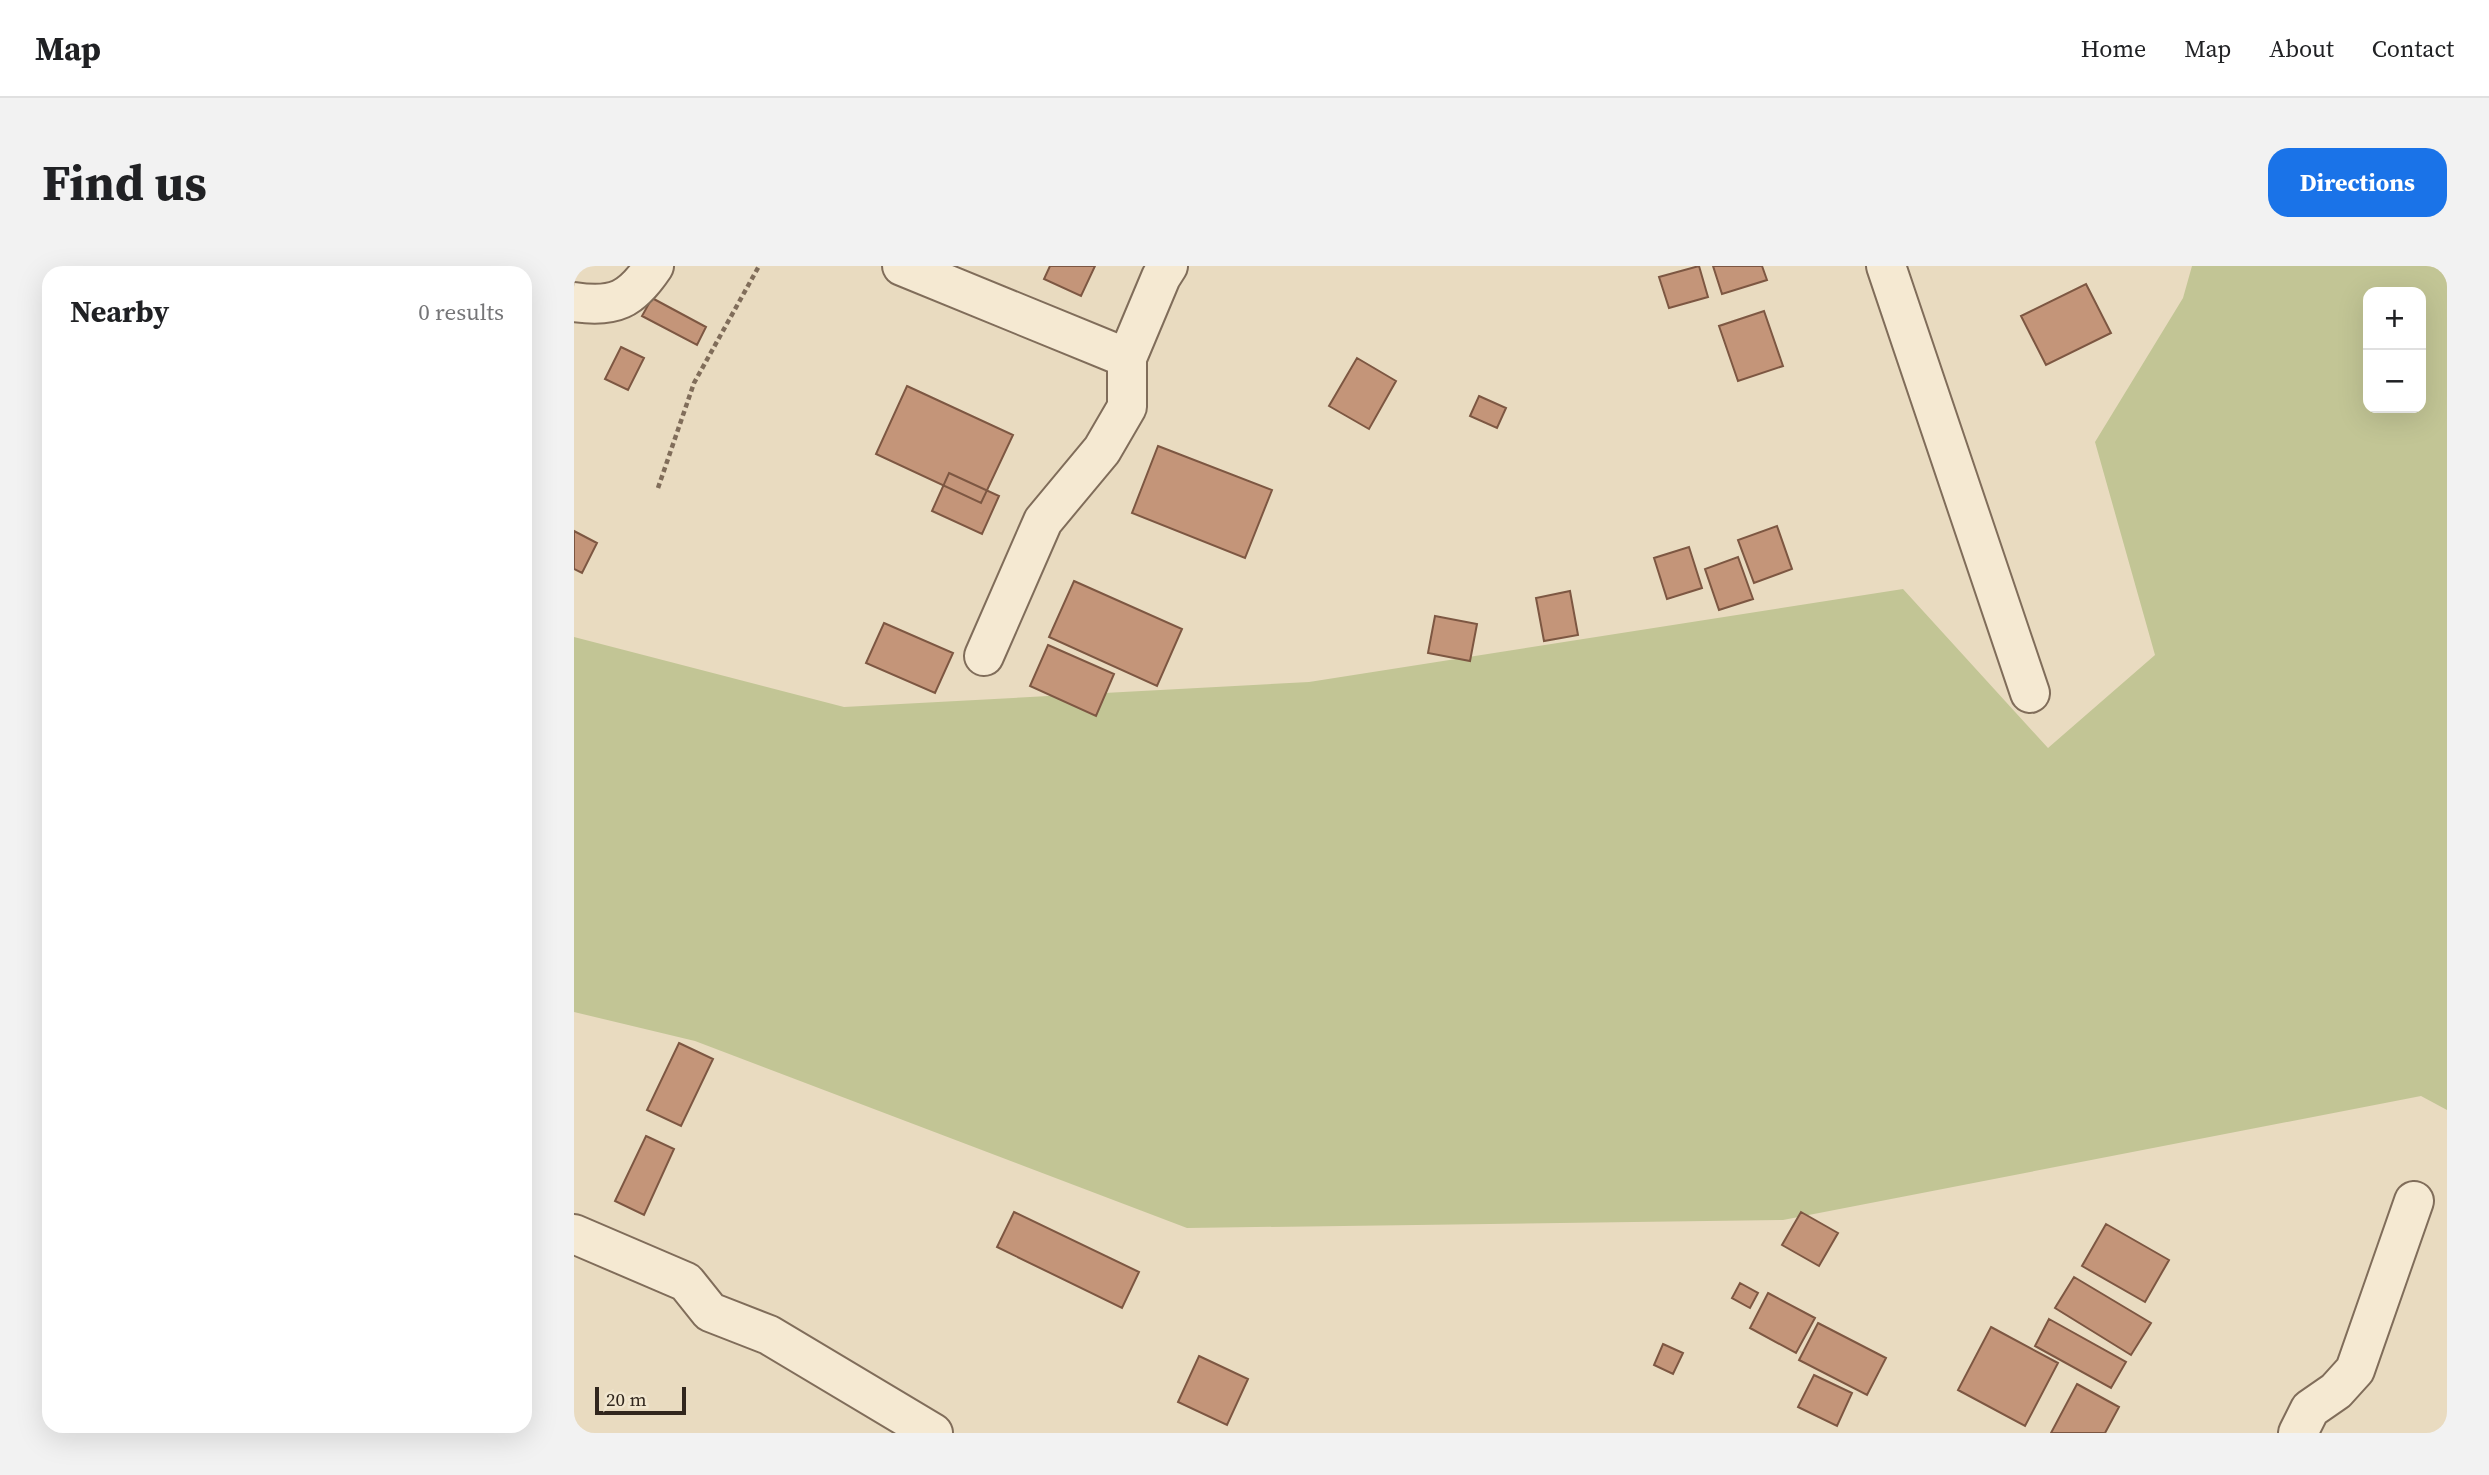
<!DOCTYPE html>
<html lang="en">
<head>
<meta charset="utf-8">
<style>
  :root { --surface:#fff; --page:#f2f2f2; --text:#202124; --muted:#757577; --line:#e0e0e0; --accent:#1a73e8 }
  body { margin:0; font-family:"Source Serif 4",serif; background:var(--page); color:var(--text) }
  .controls { position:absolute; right:21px; top:21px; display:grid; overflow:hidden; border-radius:14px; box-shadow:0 7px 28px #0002 }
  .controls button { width:63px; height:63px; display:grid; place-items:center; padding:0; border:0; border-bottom:2px solid var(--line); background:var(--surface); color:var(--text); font:35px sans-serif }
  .scale { position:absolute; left:21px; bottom:18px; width:91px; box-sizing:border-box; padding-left:7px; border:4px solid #31261d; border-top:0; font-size:19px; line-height:24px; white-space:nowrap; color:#31261d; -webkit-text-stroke:5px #f1e6cf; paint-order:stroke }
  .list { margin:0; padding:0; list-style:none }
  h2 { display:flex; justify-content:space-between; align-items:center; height:91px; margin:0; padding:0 28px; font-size:30px }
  h2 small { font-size:23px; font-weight:400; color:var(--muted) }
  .map { position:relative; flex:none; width:1873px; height:1167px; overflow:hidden; border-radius:21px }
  header { display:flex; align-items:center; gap:42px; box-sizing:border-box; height:98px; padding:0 35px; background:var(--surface); border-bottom:2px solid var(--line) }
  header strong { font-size:33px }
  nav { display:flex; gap:38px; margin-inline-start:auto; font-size:24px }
  .intro { display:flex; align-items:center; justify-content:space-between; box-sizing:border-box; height:168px; padding:0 42px }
  h1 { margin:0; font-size:49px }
  .button { padding:18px 32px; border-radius:21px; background:var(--accent); color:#fff; font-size:24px; font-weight:700 }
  main { display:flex; gap:42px; padding:0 42px }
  aside { flex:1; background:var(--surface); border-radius:21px; box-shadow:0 7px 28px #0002 }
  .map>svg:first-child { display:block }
  .green { fill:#c2c595; fill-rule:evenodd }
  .building { fill:#c49579; stroke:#7d5742; stroke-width:2 }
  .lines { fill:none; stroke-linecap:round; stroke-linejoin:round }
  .minor-casing { stroke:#806d5a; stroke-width:42 }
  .path { stroke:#806d5a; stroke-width:4.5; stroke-dasharray:5 3.5; stroke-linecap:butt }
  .minor { stroke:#f5e9d2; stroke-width:38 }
</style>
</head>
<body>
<header>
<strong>Map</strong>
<nav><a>Home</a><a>Map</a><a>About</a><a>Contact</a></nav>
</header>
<div class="intro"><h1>Find us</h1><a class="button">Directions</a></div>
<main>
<aside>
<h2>Nearby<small>0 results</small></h2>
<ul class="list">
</ul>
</aside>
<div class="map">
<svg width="1873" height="1167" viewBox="0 0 1873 1167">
  <rect width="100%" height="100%" fill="#e9dbc0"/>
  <!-- green -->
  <path class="green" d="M 1618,0 L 1873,0 L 1873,844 L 1847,830 L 1209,954 L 613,962 L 121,775 L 0,746 L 0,371 L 270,441 L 735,416 L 1329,323 L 1474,482 L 1581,389 L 1521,176 L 1609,32 ZM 1794,26 L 1847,26 L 1847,142 L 1794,142 Z"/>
  <!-- building -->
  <path class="building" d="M 476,0 L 521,0 L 507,30 L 470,13 Z
    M 1125,0 L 1134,31 L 1095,42 L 1085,11 Z
    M 1139,0 L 1188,0 L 1193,14 L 1148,28 Z
    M 1512,18 L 1537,67 L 1472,99 L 1447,50 Z
    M 78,32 L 132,61 L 123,79 L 68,50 Z
    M 1190,45 L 1209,100 L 1164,115 L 1145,60 Z
    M 47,81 L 70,92 L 54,124 L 31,113 Z
    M 783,92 L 822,115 L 795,163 L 755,140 Z
    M 333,120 L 439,169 L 407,237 L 302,188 Z
    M 905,130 L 932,142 L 923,162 L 896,150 Z
    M 584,180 L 698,224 L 671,292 L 558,247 Z
    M 375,207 L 425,230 L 408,268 L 358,245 Z
    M 1203,260 L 1218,303 L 1180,317 L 1164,274 Z
    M 0,265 L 23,277 L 8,307 L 0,303 Z
    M 1115,281 L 1128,322 L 1093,333 L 1080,292 Z
    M 1164,291 L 1179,333 L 1145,344 L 1131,303 Z
    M 500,315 L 608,363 L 583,420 L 475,371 Z
    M 996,325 L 1004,369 L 970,375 L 962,332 Z
    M 861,350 L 903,358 L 896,395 L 854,387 Z
    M 310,357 L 379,387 L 361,427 L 292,397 Z
    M 474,379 L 540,408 L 522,450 L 456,420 Z
    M 105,777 L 139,793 L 107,860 L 73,844 Z
    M 72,870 L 100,883 L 70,949 L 41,935 Z
    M 440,946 L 565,1006 L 548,1042 L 423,981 Z
    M 1227,946 L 1264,967 L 1245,1000 L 1208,979 Z
    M 1532,958 L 1595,994 L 1571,1036 L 1508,1000 Z
    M 1500,1011 L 1577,1057 L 1557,1089 L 1481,1042 Z
    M 1166,1017 L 1184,1027 L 1176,1042 L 1158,1032 Z
    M 1194,1027 L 1241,1052 L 1222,1087 L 1176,1062 Z
    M 1475,1053 L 1552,1096 L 1537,1122 L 1461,1080 Z
    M 1244,1057 L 1312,1092 L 1293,1129 L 1225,1094 Z
    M 1417,1061 L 1484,1097 L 1451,1160 L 1384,1124 Z
    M 1089,1078 L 1109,1087 L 1099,1108 L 1080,1099 Z
    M 625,1090 L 674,1113 L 653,1159 L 604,1136 Z
    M 1240,1109 L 1278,1127 L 1263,1160 L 1224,1141 Z
    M 1503,1118 L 1545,1141 L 1531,1167 L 1477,1167 Z"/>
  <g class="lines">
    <defs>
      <path id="minor" d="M 328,0 L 553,92
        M 1312,0 L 1456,427
        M 0,36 C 41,42 57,34 80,0
        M 410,390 L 469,255 L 528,184 L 553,141 L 553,92 L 587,11 L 594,0
        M 0,968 L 112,1016 L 136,1046 L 195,1069 L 359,1167
        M 1724,1167 L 1736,1143 L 1762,1125 L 1781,1104 L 1840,935"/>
    </defs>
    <!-- minor casing -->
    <use href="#minor" class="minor-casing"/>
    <!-- path -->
    <path class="path" d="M 84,222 L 120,117 L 185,0"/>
    <!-- minor -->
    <use href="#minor" class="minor"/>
  </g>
</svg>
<div class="controls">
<button>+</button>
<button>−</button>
</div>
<div class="scale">20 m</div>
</div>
</main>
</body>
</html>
